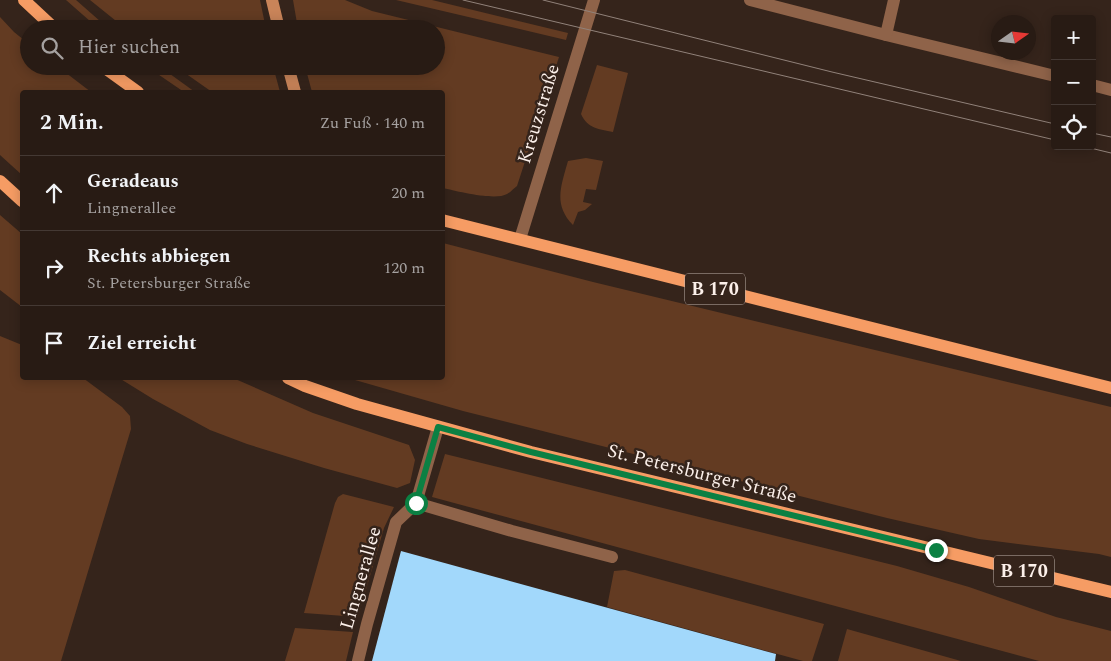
<!DOCTYPE html>
<html lang="de">
<head>
<meta charset="utf-8">
<style>
  :root { --surface:#281b14; --page:#30241d; --text:#f1f3f6; --muted:#a5a1a0; --line:#443934 }
  body { margin:0; font-family:Spectral,serif; background:var(--page); color:var(--text) }
  .controls { position:absolute; right:15px; top:15px; display:grid; overflow:hidden; border-radius:5px; box-shadow:0 2px 12px #0003 }
  .controls button { width:45px; height:45px; display:grid; place-items:center; padding:0; border:0; border-bottom:1px solid var(--line); background:var(--surface); color:var(--text); font:25px sans-serif }
  .compass { position:absolute; left:991px; top:15px; width:45px; height:45px; border-radius:50%; background:var(--surface); box-shadow:0 2px 12px #0003; rotate:76deg }
  .stop { position:absolute; width:15px; height:15px; margin:-11px; border:4px solid #0b8043; border-radius:50%; background:#fff }
  .stop.end { background:#0b8043; border-color:#fff; box-shadow:0 1px 5px #0008 }
  .list { margin:0; padding:0; list-style:none }
  h2 { display:flex; justify-content:space-between; align-items:center; height:65px; margin:0; padding:0 20px; font-size:21px }
  h2 small { font-size:16px; font-weight:400; color:var(--muted) }
  .list li { display:grid; grid-template-columns:32px 1fr auto; gap:15px; align-items:center; box-sizing:border-box; height:75px; padding:0 20px; border-top:1px solid var(--line) }
  .list b { display:block; font-size:19px; white-space:nowrap }
  .list p { margin:0; font-size:16px; white-space:nowrap; color:var(--muted) }
  .list em { font-size:16px; font-style:normal; color:var(--muted) }
  .icon { flex:none; width:28px; height:28px; fill:none; stroke:currentColor; stroke-width:2; stroke-linecap:round; stroke-linejoin:round }
  .map { position:relative; flex:none; width:1111px; height:661px; overflow:hidden }
  .search { position:absolute; background:var(--surface); box-shadow:0 2px 12px #0003; left:20px; top:20px; width:425px; height:55px; display:flex; align-items:center; gap:12px; box-sizing:border-box; padding:0 18px; border-radius:28px; color:var(--muted); font-size:19px }
  .panel { position:absolute; background:var(--surface); box-shadow:0 2px 12px #0003; left:20px; top:90px; width:425px; height:290px; border-radius:5px }
  .map>svg:first-child { display:block }
  .green { fill:#633b22 }
  .building { fill:#a2d8fb }
  .lines { fill:none; stroke-linecap:round; stroke-linejoin:round }
  .pedestrian { stroke:#8f6349; stroke-width:12 }
  .minor { stroke:#8f6349; stroke-width:12 }
  .secondary { stroke:#c98459; stroke-width:12 }
  .primary { stroke:#f69c64; stroke-width:12 }
  .tram { stroke:#91827a; stroke-width:1 }
  .route { stroke:#0b8043; stroke-width:6 }
  .labels { text-anchor:middle; dominant-baseline:central; stroke-width:5; stroke-linejoin:round; paint-order:stroke }
  .shield { fill:#35241b; stroke:#c0b3ac; stroke-width:1 }
  .shield-label { font-size:18px; font-weight:bold; fill:#fcf0ea }
  .street-label { font-size:19px; fill:#fcf0ea; stroke:#35241b }
</style>
</head>
<body>
<div class="map">
<svg width="1111" height="661" viewBox="0 0 1111 661">
  <rect width="100%" height="100%" fill="#35241b"/>
  <!-- green -->
  <path class="green" d="M 66,0 L 76,0 L 109,29 L 99,29 Z
    M 90,0 L 260,0 L 266,29 L 126,29 Z
    M 293,0 L 345,0 L 372,11 L 559,57 L 517,186 C 514,188 511,192 507,194 C 495,201 456,191 443,188 L 442,92 L 312,92 L 305,66 L 436,66 L 436,29 L 298,29 Z
    M 396,0 L 432,0 L 568,33 L 566,40 Z
    M 0,17 L 14,32 L 29,44 L 29,66 L 57,66 L 91,92 L 22,92 L 22,175 L 0,155 Z
    M 597,65 L 628,73 L 613,132 C 599,129 588,129 581,114 Z
    M 146,66 L 159,66 L 195,92 L 184,92 Z
    M 175,66 L 273,66 L 280,92 L 212,92 Z
    M 586,158 L 603,161 L 596,190 L 586,189 L 583,202 L 592,204 L 585,210 L 578,212 L 573,225 C 553,205 561,186 568,161 Z
    M 0,215 L 22,234 L 22,307 L 0,290 Z
    M 443,243 L 593,282 L 1111,407 L 1111,557 L 1099,554 L 979,539 L 887,518 L 463,411 L 348,378 L 442,378 Z
    M 0,336 L 22,345 L 22,378 L 83,378 L 122,407 L 130,416 L 131,429 L 61,661 L 0,661 Z
    M 119,378 L 233,378 L 313,413 L 409,445 L 415,460 L 410,483 L 397,488 L 324,468 L 247,444 L 210,430 L 153,399 Z
    M 445,454 L 897,566 L 969,587 L 1056,617 L 1111,631 L 1111,661 L 1039,661 L 432,497 Z
    M 343,494 L 394,507 L 384,528 L 358,617 L 304,613 L 335,503 L 338,497 Z
    M 625,570 L 824,624 L 812,661 L 803,661 L 607,607 L 614,571 Z
    M 295,628 L 353,632 L 346,661 L 285,661 Z
    M 847,629 L 961,661 L 838,661 Z"/>
  <!-- building -->
  <path class="building" d="M 401,551 L 776,654 L 775,661 L 372,661 Z"/>
  <g class="lines">
    <!-- pedestrian -->
    <path class="pedestrian" d="M 886,35 L 1055,76
      M 1092,85 L 1111,90"/>
    <!-- minor -->
    <path class="minor" d="M 750,0 L 886,35 L 894,0
      M 520,239 L 594,0
      M 416,503 L 512,531 L 612,557
      M 358,661 L 367,624 L 396,522 L 416,503 L 438,427"/>
    <!-- secondary -->
    <path class="secondary" d="M 272,0 L 279,29
      M 288,66 L 295,92"/>
    <!-- primary -->
    <path class="primary" d="M 24,0 L 55,29
      M 102,66 L 138,92
      M 0,181 L 22,201
      M 442,220 L 1111,388
      M 288,378 L 305,386 L 357,404 L 531,452 L 1111,592"/>
    <!-- tram -->
    <path class="tram" d="M 463,0 L 1055,140
      M 543,0 L 832,72 L 1055,124
      M 1092,133 L 1111,137
      M 1082,146 L 1111,153"/>
  </g>
  <g class="lines">
    <!-- route -->
    <path class="route" d="M 416,503 L 438,427 L 531,452 L 936,550"/>
  </g>
  <g class="labels">
    <!-- shield labels -->
    <g class="shield">
      <rect x="685" y="273.5" width="60" height="31" rx="4"/>
      <rect x="994" y="555.5" width="60" height="31" rx="4"/>
    </g>
    <g class="shield-label">
      <text x="715" y="289">B 170</text>
      <text x="1024" y="571">B 170</text>
    </g>
    <!-- street labels -->
    <g class="street-label">
      <text transform="translate(539 114) rotate(-73)">Kreuzstraße</text>
      <text transform="translate(702 474) rotate(14)">St. Petersburger Straße</text>
      <text transform="translate(361 578) rotate(-74)">Lingnerallee</text>
    </g>
  </g>
</svg>
<div class="controls">
<button>+</button>
<button>−</button>
<button><svg class="icon" aria-label="locate" viewBox="0 0 24 24"><circle cx="12" cy="12" r="6"/><path d="M12 2v4M12 18v4M2 12h4M18 12h4"/></svg></button>
</div>
<svg class="compass" viewBox="-18 -18 36 36"><path d="M0-13l5 13h-10z" fill="#e53935"/><path d="M0 13l5-13h-10z" fill="#a5a1a0"/></svg>
<div class="stop" style="left:416px;top:503px"></div>
<div class="stop end" style="left:936px;top:550px"></div>
<div class="search"><svg class="icon" aria-label="search" viewBox="0 0 24 24"><circle cx="10" cy="10" r="6"/><path d="M15 15l6 6"/></svg>Hier suchen</div>
<section class="panel">
<h2>2 Min.<small>Zu Fuß · 140 m</small></h2>
<ul class="list">
<li><svg class="icon" aria-label="ahead" viewBox="0 0 24 24"><path d="M12 20V5M6 11l6-6 6 6"/></svg><div><b>Geradeaus</b><p>Lingnerallee</p></div><em>20 m</em></li>
<li><svg class="icon" aria-label="right" viewBox="0 0 24 24"><path d="M7 20v-9h11M14 6l5 5-5 5"/></svg><div><b>Rechts abbiegen</b><p>St. Petersburger Straße</p></div><em>120 m</em></li>
<li><svg class="icon" aria-label="arrive" viewBox="0 0 24 24"><path d="M6 21V4h12l-3 4 3 4H6"/></svg><div><b>Ziel erreicht</b></div></li>
</ul>
</section>
</div>
</body>
</html>
